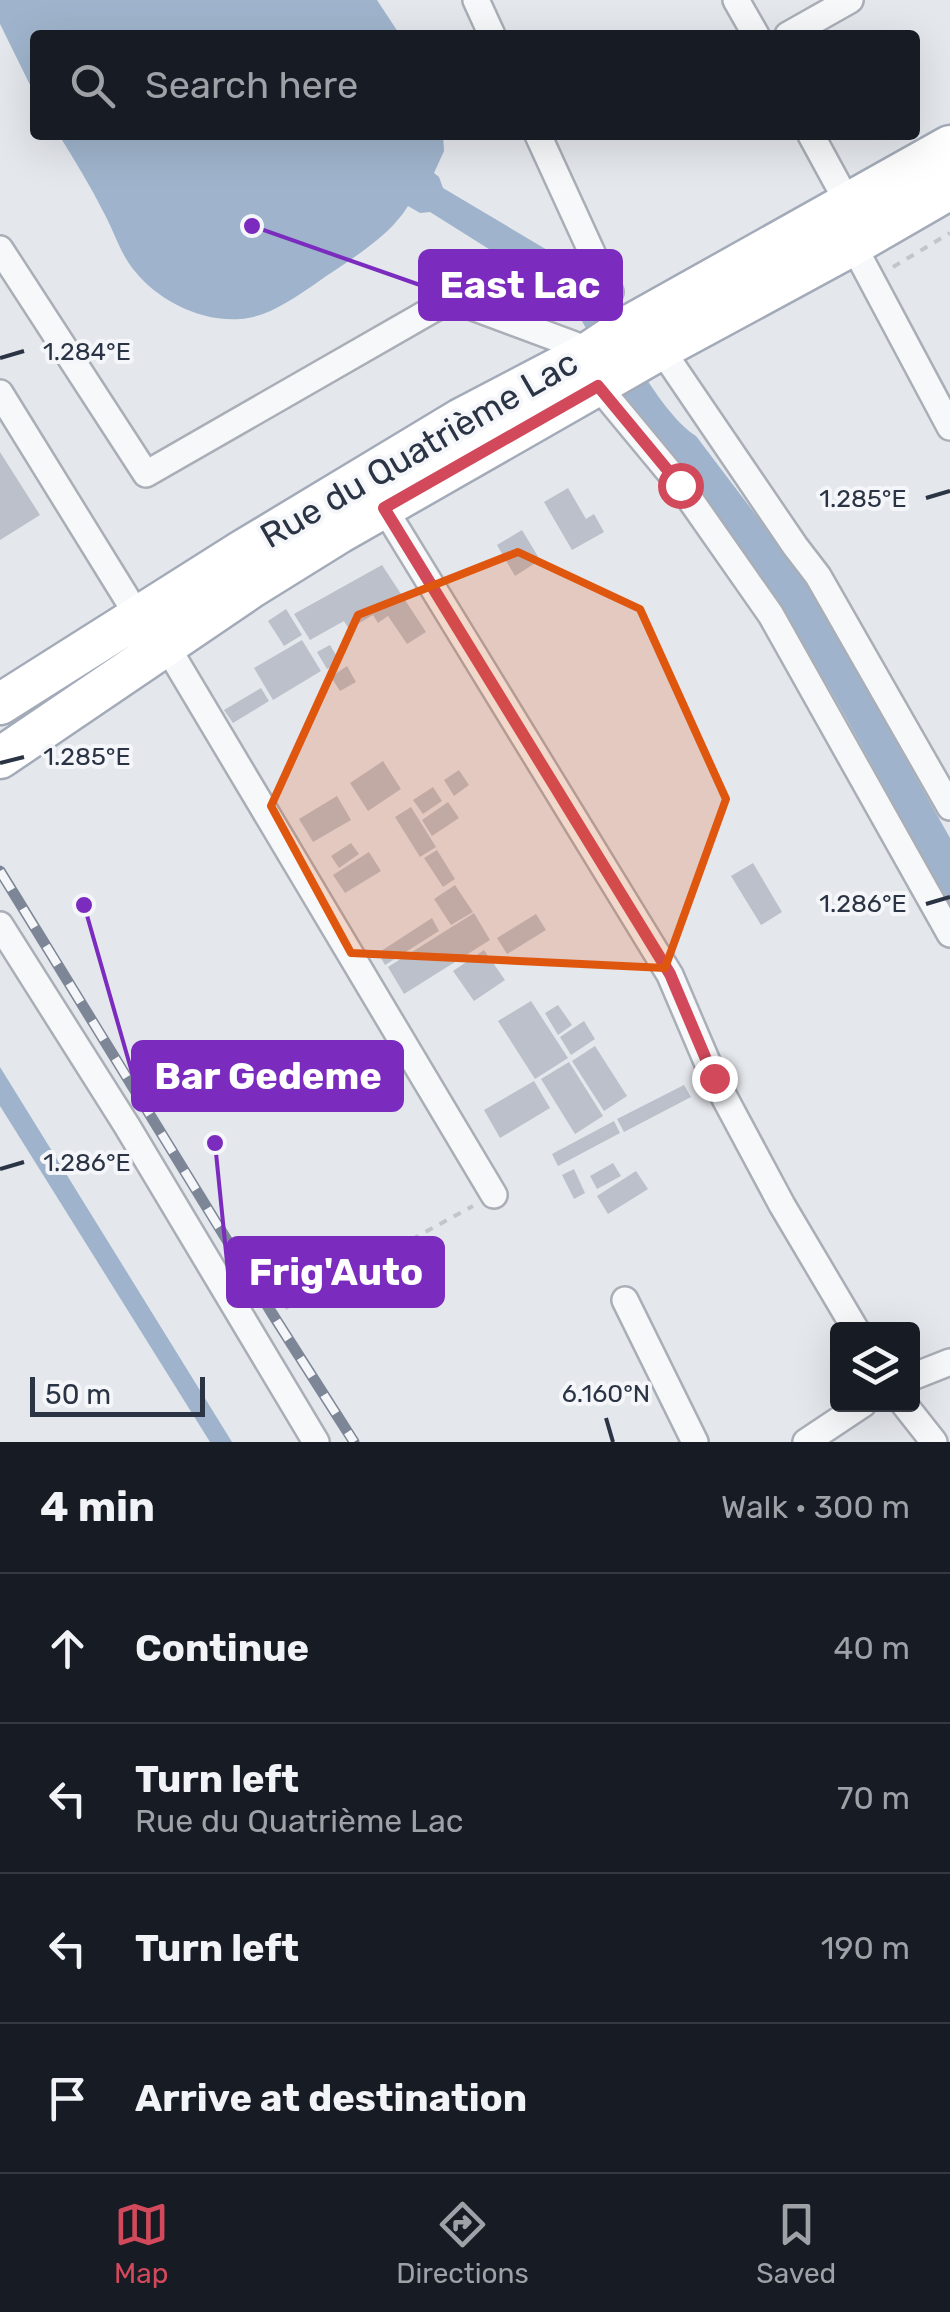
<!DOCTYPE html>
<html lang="en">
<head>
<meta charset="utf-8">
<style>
  :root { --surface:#171b24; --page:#20242c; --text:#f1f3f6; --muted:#9ea1a6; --line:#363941; --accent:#d1495b }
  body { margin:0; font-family:Rubik,sans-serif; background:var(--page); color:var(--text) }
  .controls { position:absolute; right:30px; bottom:30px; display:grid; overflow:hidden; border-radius:10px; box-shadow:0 10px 40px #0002 }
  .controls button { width:90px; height:90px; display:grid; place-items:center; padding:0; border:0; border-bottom:2px solid var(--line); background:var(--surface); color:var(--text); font:50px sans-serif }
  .scale { position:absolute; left:30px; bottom:25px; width:175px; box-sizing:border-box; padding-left:10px; border:5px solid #2b3445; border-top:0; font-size:28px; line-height:35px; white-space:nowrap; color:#2b3445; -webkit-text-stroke:8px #f4f6f9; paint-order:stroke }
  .stop { position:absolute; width:30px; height:30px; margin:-22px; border:8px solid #d1495b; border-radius:50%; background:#fff }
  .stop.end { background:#d1495b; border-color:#fff; box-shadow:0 2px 10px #0008 }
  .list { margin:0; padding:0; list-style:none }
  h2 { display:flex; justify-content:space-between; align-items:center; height:130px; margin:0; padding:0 40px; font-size:42px }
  h2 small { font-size:32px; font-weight:400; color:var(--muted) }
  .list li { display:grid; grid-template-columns:65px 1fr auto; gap:30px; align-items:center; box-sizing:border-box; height:150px; padding:0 40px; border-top:2px solid var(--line) }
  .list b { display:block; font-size:38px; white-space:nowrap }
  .list p { margin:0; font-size:32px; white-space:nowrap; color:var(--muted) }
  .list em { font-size:32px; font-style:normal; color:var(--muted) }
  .icon { flex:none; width:55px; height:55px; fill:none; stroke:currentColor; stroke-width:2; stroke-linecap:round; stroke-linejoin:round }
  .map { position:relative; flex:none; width:950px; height:1442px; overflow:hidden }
  .search { position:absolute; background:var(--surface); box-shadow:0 10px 40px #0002; left:30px; right:30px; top:30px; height:110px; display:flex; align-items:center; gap:25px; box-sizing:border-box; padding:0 35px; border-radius:10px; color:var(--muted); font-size:38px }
  .sheet { height:730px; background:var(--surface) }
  nav { display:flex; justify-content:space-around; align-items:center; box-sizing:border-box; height:140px; border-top:2px solid var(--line); background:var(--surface); font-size:28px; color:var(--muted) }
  nav a { display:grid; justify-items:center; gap:5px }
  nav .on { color:var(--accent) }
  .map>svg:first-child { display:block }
  .water { fill:#9fb4cc }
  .building { fill:#bbc0ca }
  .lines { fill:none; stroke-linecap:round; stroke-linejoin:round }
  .minor-casing { stroke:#a9aeb7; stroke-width:30 }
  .primary-casing { stroke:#a3abb8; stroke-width:45 }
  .path { stroke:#c2c5cb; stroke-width:4; stroke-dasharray:8 8; stroke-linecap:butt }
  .minor { stroke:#f7f8fa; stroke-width:25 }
  .primary { stroke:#fff; stroke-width:40 }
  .rail-casing { stroke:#7d8696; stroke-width:11 }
  .rail { stroke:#f4f6f9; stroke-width:8; stroke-dasharray:22; stroke-linecap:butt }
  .route { stroke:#d1495b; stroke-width:12 }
  .marked { fill:#df570f; fill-opacity:0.2; stroke:#df570f; stroke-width:8; stroke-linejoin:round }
  .ticks { fill:none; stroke:#2b3445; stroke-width:4 }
  .labels { text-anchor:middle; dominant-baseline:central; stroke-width:8; stroke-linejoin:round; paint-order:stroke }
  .street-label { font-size:35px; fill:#2b3445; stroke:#f4f6f9 }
  .ticks-label { font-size:25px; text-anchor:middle; fill:#2b3445; stroke:#f4f6f9; stroke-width:8; stroke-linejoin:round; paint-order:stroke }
  .leader { fill:none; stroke:#7b2cbf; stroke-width:4 }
  .callout-dot { fill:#7b2cbf; stroke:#f4f6f9; stroke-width:4 }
  .callout { fill:#7b2cbf; stroke:#7b2cbf; stroke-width:4 }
  .callout-label { font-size:38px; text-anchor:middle; font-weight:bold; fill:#fff }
</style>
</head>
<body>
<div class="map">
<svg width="950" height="1442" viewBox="0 0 950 1442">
  <rect width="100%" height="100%" fill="#e4e7ec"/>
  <!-- water -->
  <path class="water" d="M 0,0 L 377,0 L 400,35 L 35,35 L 35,95 L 0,24 Z
    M 59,135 L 443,135 L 444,151 L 434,173 L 439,177 L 443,188 L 591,276 C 611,319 658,412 696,436 L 806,581 L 950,838 L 950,906 L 845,716 L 777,598 L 634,413 L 570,300 L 430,212 L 420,213 L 408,206 C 388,239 347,261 315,284 C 293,299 268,317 240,319 C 200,322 157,300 133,269 C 121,254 114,232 105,215 C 91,187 75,161 59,135 Z
    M 0,1067 L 232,1442 L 210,1442 L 0,1106 Z"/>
  <!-- building -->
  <path class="building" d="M 0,452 L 40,515 L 0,540 Z
    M 568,488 L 586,519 L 594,514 L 604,532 L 572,550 L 544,502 Z
    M 522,530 L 540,560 L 515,576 L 497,545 Z
    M 382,565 L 426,632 L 407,644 L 388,616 L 378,623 L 373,615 L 349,629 L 344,621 L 310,640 L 294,614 Z
    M 286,609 L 302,635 L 284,646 L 268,621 Z
    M 302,640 L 321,671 L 273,700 L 254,668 Z
    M 330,645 L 340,662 L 327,669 L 317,652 Z
    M 347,666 L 356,682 L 340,691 L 331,677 Z
    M 261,688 L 269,701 L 233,723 L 224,710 Z
    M 383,761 L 401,789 L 368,811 L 350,783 Z
    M 459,770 L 469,785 L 454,796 L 444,780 Z
    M 433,787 L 442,801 L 423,814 L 413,800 Z
    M 337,796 L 351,820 L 313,842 L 299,819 Z
    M 448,802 L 459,818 L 432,836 L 422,820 Z
    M 411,807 L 436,847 L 420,857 L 395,817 Z
    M 351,843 L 359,854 L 339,868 L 331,856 Z
    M 437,850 L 455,879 L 443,887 L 424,858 Z
    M 369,852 L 381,871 L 345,893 L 333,875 Z
    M 753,863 L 782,912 L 761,925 L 731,876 Z
    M 455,885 L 473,912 L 451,925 L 434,899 Z
    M 474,913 L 490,940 L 404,994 L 388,967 Z
    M 536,914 L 546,930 L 507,954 L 497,938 Z
    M 432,918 L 439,931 L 385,965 L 378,953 Z
    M 484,950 L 505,980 L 474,1001 L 453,971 Z
    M 531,1001 L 568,1058 L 535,1079 L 498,1021 Z
    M 558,1005 L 572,1025 L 558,1035 L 545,1013 Z
    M 584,1021 L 595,1039 L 571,1055 L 560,1037 Z
    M 595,1046 L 627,1096 L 604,1111 L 572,1061 Z
    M 569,1062 L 603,1116 L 575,1134 L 541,1079 Z
    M 534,1081 L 550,1108 L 500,1138 L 484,1110 Z
    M 684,1085 L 691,1097 L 624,1132 L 617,1119 Z
    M 614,1121 L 620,1133 L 558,1166 L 552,1154 Z
    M 613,1163 L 621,1176 L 597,1189 L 590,1176 Z
    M 574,1169 L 585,1193 L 574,1199 L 562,1175 Z
    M 636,1171 L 648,1189 L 608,1214 L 597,1196 Z"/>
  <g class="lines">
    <defs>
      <path id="minor" d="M 476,0 L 492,35
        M 736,0 L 756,35
        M 788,35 L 850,0
        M 538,135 L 610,292
        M 811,135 L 848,203
        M 853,245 L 950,427
        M 0,249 L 146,474 L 451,299 L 591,351
        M 661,349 L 795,546 L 818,576 L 950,807
        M 598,386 L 680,485 L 771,615 L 950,934
        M 0,393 L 139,618
        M 384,508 L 670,975 L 714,1078 L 782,1205 L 856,1330
        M 166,645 L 494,1195
        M 0,925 L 127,1126 L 316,1442
        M 625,1300 L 695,1442
        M 912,1377 L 950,1362
        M 904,1404 L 934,1442
        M 806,1442 L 863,1404"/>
      <path id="primary" d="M 0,704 L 242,551 L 461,419 L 591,351 L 627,327 L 950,146
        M 0,758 L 252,587 L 339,533 L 661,349 L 853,245 L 950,189"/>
    </defs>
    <!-- minor casing -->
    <use href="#minor" class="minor-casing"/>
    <!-- primary casing -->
    <use href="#primary" class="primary-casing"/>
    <!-- path -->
    <path class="path" d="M 893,267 L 950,233
      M 271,1316 L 473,1206"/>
    <!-- minor -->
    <use href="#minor" class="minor"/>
    <!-- primary -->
    <use href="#primary" class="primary"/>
    <defs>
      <path id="rail" d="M 0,871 L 273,1315 L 354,1442"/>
    </defs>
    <!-- rail casing -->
    <use href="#rail" class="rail-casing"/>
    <!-- rail -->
    <use href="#rail" class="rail"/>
  </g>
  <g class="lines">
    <!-- route -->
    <path class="route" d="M 680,485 L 598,386 L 384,508 L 670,974 L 714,1078"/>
  </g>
  <!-- marked area -->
  <path class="marked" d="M 518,552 L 640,609 L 726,799 L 665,968 L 351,953 L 271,806 L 358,615 Z"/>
  <!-- ticks -->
  <path class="ticks" d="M 0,358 L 24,351M 926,498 L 950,491M 0,763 L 24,757M 926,904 L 950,897M 0,1169 L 24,1162M 606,1418 L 613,1442"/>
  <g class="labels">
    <!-- street labels -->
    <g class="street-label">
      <text transform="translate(419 449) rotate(-30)">Rue du Quatrième Lac</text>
    </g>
  </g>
  <g class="ticks-label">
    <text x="87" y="360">1.284°E</text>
    <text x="863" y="507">1.285°E</text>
    <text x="87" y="765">1.285°E</text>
    <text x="863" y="912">1.286°E</text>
    <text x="87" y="1171">1.286°E</text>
    <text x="606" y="1402">6.160°N</text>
  </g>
  <!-- callouts -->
  <path class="leader" d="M252 226L420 285M84 905L133 1076M215 1143L228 1272"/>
  <g class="callout-dot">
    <circle cx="252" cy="226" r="10"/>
    <circle cx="84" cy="905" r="10"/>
    <circle cx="215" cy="1143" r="10"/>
  </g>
  <g class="callout">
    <rect x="420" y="251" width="201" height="68" rx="10"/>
    <rect x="133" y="1042" width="269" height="68" rx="10"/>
    <rect x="228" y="1238" width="215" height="68" rx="10"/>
  </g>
  <g class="callout-label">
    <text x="520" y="298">East Lac</text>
    <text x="268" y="1089">Bar Gedeme</text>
    <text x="336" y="1285">Frig'Auto</text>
  </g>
</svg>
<div class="controls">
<button><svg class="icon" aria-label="layers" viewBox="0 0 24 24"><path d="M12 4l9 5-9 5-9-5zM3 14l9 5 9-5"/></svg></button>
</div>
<div class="scale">50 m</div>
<div class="stop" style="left:680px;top:485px"></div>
<div class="stop end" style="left:714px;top:1078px"></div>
<div class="search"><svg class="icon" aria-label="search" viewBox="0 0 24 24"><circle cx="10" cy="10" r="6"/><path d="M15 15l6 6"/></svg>Search here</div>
</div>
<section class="sheet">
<h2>4 min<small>Walk · 300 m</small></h2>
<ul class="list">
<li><svg class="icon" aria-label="ahead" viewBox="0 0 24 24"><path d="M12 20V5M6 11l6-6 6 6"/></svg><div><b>Continue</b></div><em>40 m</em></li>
<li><svg class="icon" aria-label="left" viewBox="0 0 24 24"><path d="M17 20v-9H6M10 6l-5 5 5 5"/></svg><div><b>Turn left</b><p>Rue du Quatrième Lac</p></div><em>70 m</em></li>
<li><svg class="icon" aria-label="left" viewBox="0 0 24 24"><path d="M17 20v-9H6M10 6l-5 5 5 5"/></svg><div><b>Turn left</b></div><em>190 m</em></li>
<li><svg class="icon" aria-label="arrive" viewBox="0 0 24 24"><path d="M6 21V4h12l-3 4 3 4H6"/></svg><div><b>Arrive at destination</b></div></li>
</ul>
</section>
<nav>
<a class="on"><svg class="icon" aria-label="map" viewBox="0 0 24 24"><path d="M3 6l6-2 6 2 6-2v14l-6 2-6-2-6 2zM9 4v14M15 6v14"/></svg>Map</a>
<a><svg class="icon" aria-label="directions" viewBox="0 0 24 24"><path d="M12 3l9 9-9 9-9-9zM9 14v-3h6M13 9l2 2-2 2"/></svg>Directions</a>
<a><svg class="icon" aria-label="saved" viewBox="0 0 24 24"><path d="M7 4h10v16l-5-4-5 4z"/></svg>Saved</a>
</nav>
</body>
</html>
